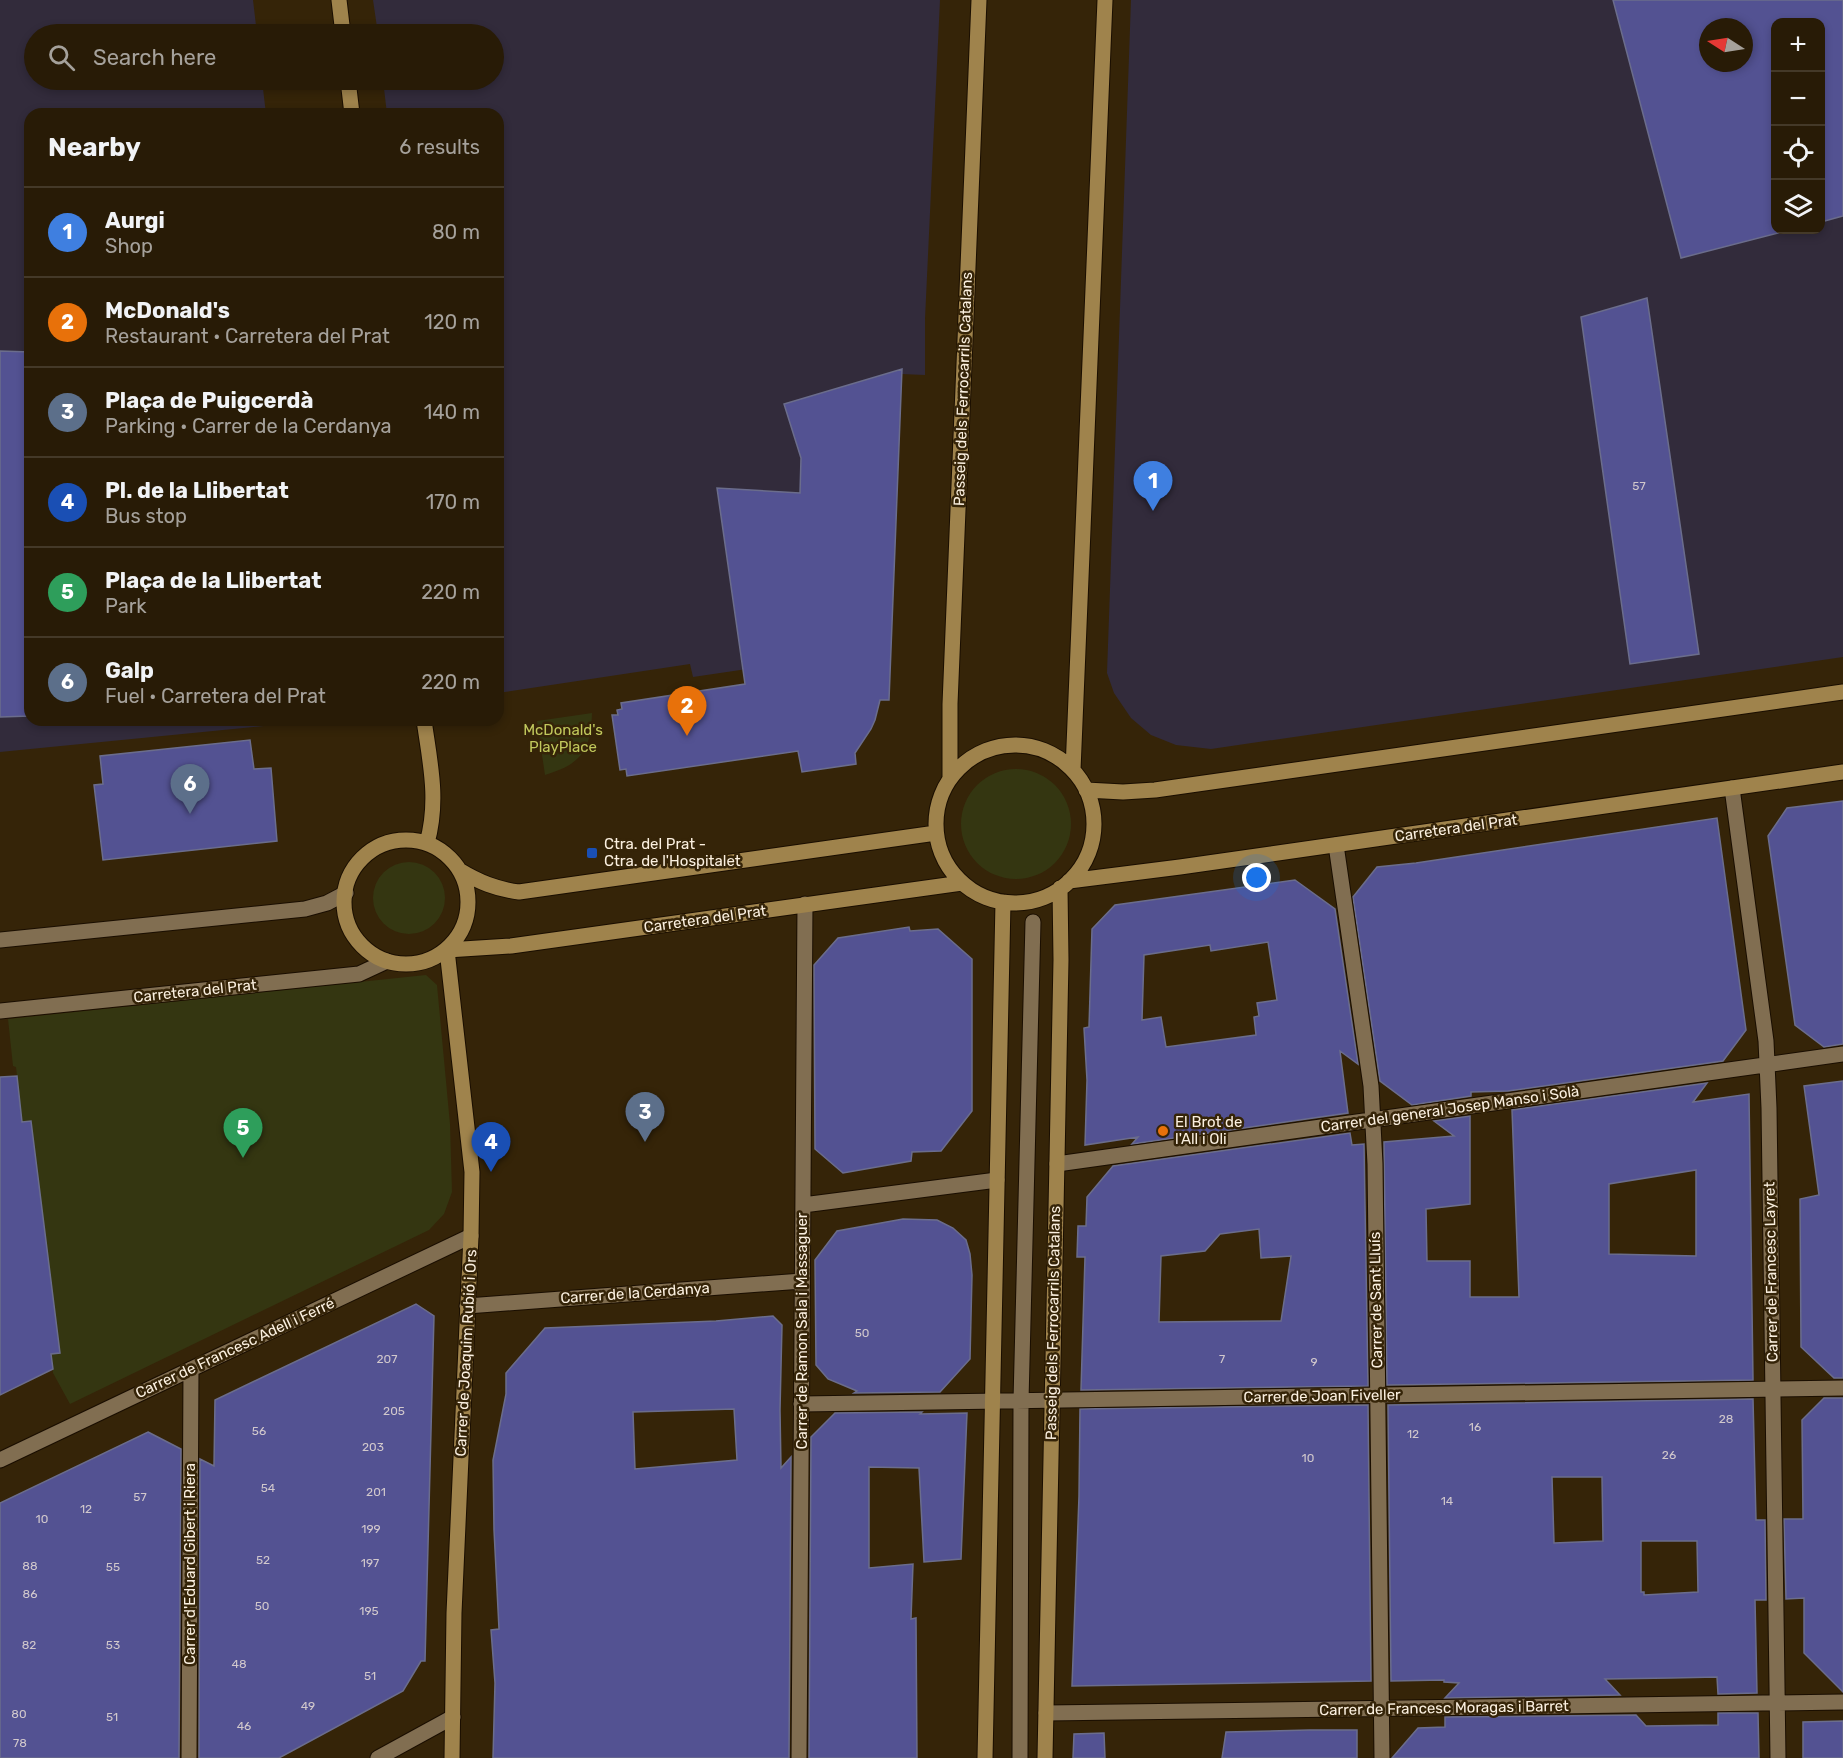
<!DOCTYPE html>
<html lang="en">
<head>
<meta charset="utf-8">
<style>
  :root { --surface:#281b06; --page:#302410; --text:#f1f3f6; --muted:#a5a19b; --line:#443928; --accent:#53cbdb }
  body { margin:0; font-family:Rubik,sans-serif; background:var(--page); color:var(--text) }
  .controls { position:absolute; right:18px; top:18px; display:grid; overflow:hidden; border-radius:12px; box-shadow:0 3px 9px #0003 }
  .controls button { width:54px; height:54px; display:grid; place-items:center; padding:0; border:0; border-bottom:2px solid var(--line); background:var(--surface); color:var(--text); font:30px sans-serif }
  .compass { position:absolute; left:1699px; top:18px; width:54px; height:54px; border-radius:50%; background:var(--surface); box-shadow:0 3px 9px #0003; rotate:282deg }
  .you { position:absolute; left:1257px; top:878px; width:21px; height:21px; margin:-15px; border:4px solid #fff; border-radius:50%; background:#1a73e8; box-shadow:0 0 0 9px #1a73e833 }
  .badge { display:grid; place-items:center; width:39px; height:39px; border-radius:50%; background:var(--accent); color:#fff; font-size:20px; font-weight:700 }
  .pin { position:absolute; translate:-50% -50px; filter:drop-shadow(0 2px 3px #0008) }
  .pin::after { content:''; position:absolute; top:32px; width:21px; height:18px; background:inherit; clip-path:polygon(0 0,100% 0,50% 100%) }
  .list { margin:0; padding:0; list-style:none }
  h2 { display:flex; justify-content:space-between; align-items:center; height:78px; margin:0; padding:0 24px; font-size:26px }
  h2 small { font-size:20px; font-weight:400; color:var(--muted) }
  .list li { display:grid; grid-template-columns:39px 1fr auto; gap:18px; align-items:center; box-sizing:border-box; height:90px; padding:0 24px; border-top:2px solid var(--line) }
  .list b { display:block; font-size:22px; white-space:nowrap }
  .list p { margin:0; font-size:20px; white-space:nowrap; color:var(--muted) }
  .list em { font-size:20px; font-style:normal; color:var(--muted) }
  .icon { flex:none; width:33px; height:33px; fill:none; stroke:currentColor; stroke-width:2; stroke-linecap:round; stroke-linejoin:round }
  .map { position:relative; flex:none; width:1843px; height:1758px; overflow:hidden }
  .search { position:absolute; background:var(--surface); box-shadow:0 3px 9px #0003; left:24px; top:24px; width:480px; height:66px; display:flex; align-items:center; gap:15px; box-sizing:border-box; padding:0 21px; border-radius:33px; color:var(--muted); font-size:22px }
  .panel { position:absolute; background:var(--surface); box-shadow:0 3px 9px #0003; left:24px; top:108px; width:480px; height:618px; border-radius:18px }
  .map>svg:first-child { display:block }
  .industrial { fill:#322b3b; fill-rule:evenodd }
  .green { fill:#343611 }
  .building { fill:#535292; stroke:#6b6d8c; stroke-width:1.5; fill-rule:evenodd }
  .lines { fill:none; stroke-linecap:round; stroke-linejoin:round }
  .street-casing { stroke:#1a0e00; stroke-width:17 }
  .secondary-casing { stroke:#1a0e00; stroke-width:17 }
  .street { stroke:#816e51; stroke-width:15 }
  .secondary { stroke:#9f834c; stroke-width:15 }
  .transit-dot { fill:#1a4fb4; stroke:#352408; stroke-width:2 }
  .food-dot { fill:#e8710a; stroke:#352408; stroke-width:2 }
  .labels { text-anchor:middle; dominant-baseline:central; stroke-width:5; stroke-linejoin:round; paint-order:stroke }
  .number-label { font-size:12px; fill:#d1c8cc }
  .street-label { font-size:15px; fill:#fbf0e0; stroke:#352408 }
  .park-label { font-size:15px; fill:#c1c85c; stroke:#352408 }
  .poi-label { font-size:15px; fill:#fbf0e0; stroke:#352408; text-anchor:start }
</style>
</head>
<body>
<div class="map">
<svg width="1843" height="1758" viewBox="0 0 1843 1758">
  <rect width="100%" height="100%" fill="#352408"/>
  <!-- industrial -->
  <path class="industrial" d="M 0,0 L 253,0 L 257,34 L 34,34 L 34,80 L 262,80 L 266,114 L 30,114 L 30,720 L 324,720 L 0,752 Z
    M 373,0 L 940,0 L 925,319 L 925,375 L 901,374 L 889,700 L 879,700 L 875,720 L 871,729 L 855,753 L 856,764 L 802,772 L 796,734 L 768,666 L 693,677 L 690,664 L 498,693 L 498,114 L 387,114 L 383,80 L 494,80 L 494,34 L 378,34 Z
    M 1131,0 L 1843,0 L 1843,657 L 1211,749 L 1176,745 L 1151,735 L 1131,718 L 1114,693 L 1107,673 ZM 1776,22 L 1820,22 L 1820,230 L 1776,230 ZM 1708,27 L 1744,27 L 1744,63 L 1708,63 Z"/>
  <!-- green -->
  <path class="green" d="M 592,713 C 591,751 581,764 545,775 L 537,721 Z
    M961 824a55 55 0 1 1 110 0a55 55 0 1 1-110 0Z
    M373 898a36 36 0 1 1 72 0a36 36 0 1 1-72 0Z
    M 426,975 L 437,985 L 450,1124 L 452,1192 L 444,1214 L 429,1230 L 70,1404 L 53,1373 L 31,1121 L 22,1122 L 16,1067 L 13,1066 L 8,1019 Z"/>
  <!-- building -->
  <path class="building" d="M 1613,0 L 1843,0 L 1843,216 L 1821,222 L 1821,22 L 1776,22 L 1776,230 L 1790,230 L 1681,258 ZM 1708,27 L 1744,27 L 1744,63 L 1708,63 Z
    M 1647,298 L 1699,654 L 1630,664 L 1581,317 Z
    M 0,351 L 30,352 L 30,716 L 0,717 Z
    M 902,369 L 889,700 L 880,700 L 875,720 L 871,729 L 855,753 L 856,764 L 802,772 L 798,751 L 627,776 L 626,769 L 620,770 L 612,715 L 618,715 L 617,710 L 622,709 L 621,703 L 745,684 L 717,488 L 800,493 L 801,458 L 784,404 Z
    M 250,740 L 254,769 L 271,768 L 277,841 L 103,860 L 94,785 L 103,784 L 100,756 Z
    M 1843,801 L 1843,1044 L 1824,1047 L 1795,1025 L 1768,836 L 1787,808 Z
    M 1717,818 L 1746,1030 L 1723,1061 L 1508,1091 L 1471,1092 L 1471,1096 L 1412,1105 L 1380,1081 L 1353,897 L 1377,867 L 1416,863 Z
    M 1295,880 L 1335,909 L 1358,1064 L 1340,1051 L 1348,1113 L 1132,1144 L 1138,1137 L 1085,1145 L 1087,1080 L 1084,1028 L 1089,1027 L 1092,929 L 1115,905 ZM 1268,942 L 1277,1000 L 1257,1003 L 1259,1016 L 1254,1017 L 1256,1035 L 1166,1047 L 1161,1017 L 1142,1020 L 1144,955 L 1210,945 L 1211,951 Z
    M 909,927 L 910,931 L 938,929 L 972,959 L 972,1111 L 941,1151 L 912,1152 L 911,1161 L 843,1173 L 815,1149 L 814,965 L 838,938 Z
    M 17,1076 L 22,1122 L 31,1121 L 60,1353 L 51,1354 L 53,1369 L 0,1395 L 0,1077 Z
    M 1843,1081 L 1843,1378 L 1834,1378 L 1801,1347 L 1800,1199 L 1819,1195 L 1804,1086 Z
    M 1707,1083 L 1693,1102 L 1749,1094 L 1753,1380 L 1387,1385 L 1384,1142 L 1454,1136 L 1434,1121 L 1470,1116 L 1470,1204 L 1426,1209 L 1427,1261 L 1470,1261 L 1470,1297 L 1519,1297 L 1512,1110 ZM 1696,1170 L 1696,1256 L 1609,1254 L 1609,1184 Z
    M 1350,1133 L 1352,1145 L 1364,1144 L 1368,1386 L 1081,1390 L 1085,1257 L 1077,1257 L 1078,1226 L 1086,1226 L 1087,1197 L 1113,1166 ZM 1259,1229 L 1261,1258 L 1291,1256 L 1281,1321 L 1159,1322 L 1161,1256 L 1205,1251 L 1220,1234 Z
    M 903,1219 L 937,1220 L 953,1228 L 966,1240 L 970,1254 L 972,1275 L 970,1359 L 940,1392 L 854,1393 L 857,1391 L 828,1379 L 816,1365 L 815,1260 L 837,1231 Z
    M 416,1304 L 434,1316 L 425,1661 L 421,1661 L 403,1691 L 279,1758 L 199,1758 L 200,1459 L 214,1466 L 215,1400 Z
    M 773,1316 L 782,1325 L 780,1410 L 781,1468 L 791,1457 L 789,1758 L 493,1758 L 495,1683 L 491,1630 L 499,1629 L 494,1530 L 493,1460 L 506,1394 L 506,1373 L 545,1328 L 716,1321 ZM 734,1409 L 737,1460 L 635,1469 L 633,1412 Z
    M 1824,1398 L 1843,1398 L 1843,1692 L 1804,1653 L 1804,1598 L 1786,1599 L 1784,1519 L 1803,1519 L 1802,1420 Z
    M 1753,1399 L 1756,1520 L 1765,1520 L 1766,1600 L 1755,1600 L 1757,1693 L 1718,1694 L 1717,1677 L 1671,1678 L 1605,1679 L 1620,1695 L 1445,1698 L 1459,1683 L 1444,1682 L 1444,1680 L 1391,1681 L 1388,1405 ZM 1552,1477 L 1602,1477 L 1603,1541 L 1554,1543 ZM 1641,1541 L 1697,1541 L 1698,1592 L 1644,1595 L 1644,1592 L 1641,1592 Z
    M 1368,1405 L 1371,1681 L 1072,1686 L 1079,1496 L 1080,1409 Z
    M 922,1412 L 920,1414 L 967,1413 L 961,1559 L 924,1562 L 919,1468 L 869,1467 L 869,1568 L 913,1564 L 911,1619 L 916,1618 L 917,1758 L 809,1758 L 811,1437 L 835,1413 Z
    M 148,1432 L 181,1449 L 179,1758 L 0,1758 L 0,1503 Z
    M 1718,1713 L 1758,1713 L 1759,1758 L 1392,1758 L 1418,1728 L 1445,1727 L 1445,1717 L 1636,1715 L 1646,1726 L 1718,1725 Z
    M 1843,1721 L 1843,1758 L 1803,1758 L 1803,1722 Z
    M 1309,1730 L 1357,1730 L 1357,1758 L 1222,1758 L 1226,1732 Z
    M 1104,1733 L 1105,1758 L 1073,1758 L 1074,1734 Z"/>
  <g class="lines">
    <defs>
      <path id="street" d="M 1732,788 L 1766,1041 L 1769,1108 L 1778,1758
        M 1336,845 L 1371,1086 L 1375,1164 L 1382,1758
        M 0,940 L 305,909 L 327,903 L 346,893
        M 0,1011 L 359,974 L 387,961
        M 1057,1164 L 1843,1054
        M 803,1205 L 997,1180
        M 467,1306 L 802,1281
        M 801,1404 L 1843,1388
        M 0,1460 L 471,1236
        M 1046,1713 L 1843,1702
        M 189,1758 L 191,1369
        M 378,1758 L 453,1717
        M 799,1758 L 805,904
        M 1020,1758 L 1021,1401 L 1033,922"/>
      <path id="secondary" d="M 339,0 L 343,34
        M 348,80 L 352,114
        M 424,720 C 430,763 439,800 427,843
        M936 824a79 79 0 1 1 158 0a79 79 0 1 1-158 0Z
        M 1073,770 L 1105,0
        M 950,778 L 950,704 L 979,0
        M 1086,790 L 1123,792 L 1155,790 L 1843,692
        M344 902a62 62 0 1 1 124 0a62 62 0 1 1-124 0Z
        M 459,870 C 479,882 496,889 519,892 L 936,833
        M 1069,881 L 1180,867 L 1843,772
        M 447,950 L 472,1172 L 471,1236 L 454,1613 L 452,1758
        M 447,950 L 511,946 L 962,883
        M 985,1758 L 1003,902
        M 1045,1758 L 1061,960 L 1060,888"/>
    </defs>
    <!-- street casing -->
    <use href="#street" class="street-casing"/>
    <!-- secondary casing -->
    <use href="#secondary" class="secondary-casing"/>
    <!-- street -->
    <use href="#street" class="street"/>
    <!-- secondary -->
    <use href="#secondary" class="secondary"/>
  </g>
  <!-- markers -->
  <rect class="transit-dot" x="586" y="847" width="12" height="12" rx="3"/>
  <circle class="food-dot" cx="1163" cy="1131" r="6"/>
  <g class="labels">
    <!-- number labels -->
    <g class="number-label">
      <text x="1639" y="486">57</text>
      <text x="862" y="1333">50</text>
      <text x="387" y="1359">207</text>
      <text x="1222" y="1359">7</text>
      <text x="1314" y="1362">9</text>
      <text x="394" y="1411">205</text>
      <text x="1726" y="1419">28</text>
      <text x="1475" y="1427">16</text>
      <text x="259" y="1431">56</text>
      <text x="1413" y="1434">12</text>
      <text x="373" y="1447">203</text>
      <text x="1669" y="1455">26</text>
      <text x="1308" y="1458">10</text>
      <text x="268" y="1488">54</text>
      <text x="376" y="1492">201</text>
      <text x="140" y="1497">57</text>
      <text x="1447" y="1501">14</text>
      <text x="86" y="1509">12</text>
      <text x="42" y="1519">10</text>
      <text x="371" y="1529">199</text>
      <text x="263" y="1560">52</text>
      <text x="370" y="1563">197</text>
      <text x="30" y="1566">88</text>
      <text x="113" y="1567">55</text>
      <text x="30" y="1594">86</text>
      <text x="262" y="1606">50</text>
      <text x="369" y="1611">195</text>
      <text x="29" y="1645">82</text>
      <text x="113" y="1645">53</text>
      <text x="239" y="1664">48</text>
      <text x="370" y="1676">51</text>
      <text x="308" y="1706">49</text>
      <text x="19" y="1714">80</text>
      <text x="112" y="1717">51</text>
      <text x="244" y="1726">46</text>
      <text x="20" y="1743">78</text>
    </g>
    <!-- street labels -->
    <g class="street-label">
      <text transform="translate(963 389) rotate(-88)">Passeig dels Ferrocarrils Catalans</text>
      <text transform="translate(1456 828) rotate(-8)">Carretera del Prat</text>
      <text transform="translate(705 919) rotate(-8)">Carretera del Prat</text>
      <text transform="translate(195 991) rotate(-6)">Carretera del Prat</text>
      <text transform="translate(1450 1109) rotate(-8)">Carrer del general Josep Manso i Solà</text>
      <text transform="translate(1771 1272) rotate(-91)">Carrer de Francesc Layret</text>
      <text transform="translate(635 1293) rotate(-4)">Carrer de la Cerdanya</text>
      <text transform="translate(1376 1300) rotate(-91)">Carrer de Sant Lluís</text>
      <text transform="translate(1053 1323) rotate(-89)">Passeig dels Ferrocarrils Catalans</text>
      <text transform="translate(802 1331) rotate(-90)">Carrer de Ramon Sala i Massaguer</text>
      <text transform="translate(235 1348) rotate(-25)">Carrer de Francesc Adell i Ferré</text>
      <text transform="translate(466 1353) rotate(-87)">Carrer de Joaquim Rubió i Ors</text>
      <text transform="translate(1322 1396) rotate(-1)">Carrer de Joan Fiveller</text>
      <text transform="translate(190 1564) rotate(-90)">Carrer d'Eduard Gibert i Riera</text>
      <text transform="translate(1444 1708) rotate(-1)">Carrer de Francesc Moragas i Barret</text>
    </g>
    <!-- park labels -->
    <g class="park-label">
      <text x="563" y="730">McDonald's<tspan x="563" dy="17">PlayPlace</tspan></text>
    </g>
    <!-- poi labels -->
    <g class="poi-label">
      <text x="604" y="844">Ctra. del Prat -<tspan x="604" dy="17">Ctra. de l'Hospitalet</tspan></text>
      <text x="1175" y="1122">El Brot de<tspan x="1175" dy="17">l'All i Oli</tspan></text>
    </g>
  </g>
</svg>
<div class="controls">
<button>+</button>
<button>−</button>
<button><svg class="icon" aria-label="locate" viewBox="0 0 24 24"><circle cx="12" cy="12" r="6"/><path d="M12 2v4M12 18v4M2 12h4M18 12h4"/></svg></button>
<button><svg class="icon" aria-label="layers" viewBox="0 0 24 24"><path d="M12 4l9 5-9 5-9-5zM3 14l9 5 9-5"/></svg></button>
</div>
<svg class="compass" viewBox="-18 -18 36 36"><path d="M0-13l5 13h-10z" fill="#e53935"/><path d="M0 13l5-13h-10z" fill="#a5a19b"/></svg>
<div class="you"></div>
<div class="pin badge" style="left:1153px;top:511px;background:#3f7fe0">1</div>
<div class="pin badge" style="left:687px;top:736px;background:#e8710a">2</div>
<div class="pin badge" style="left:645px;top:1142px;background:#5c6f8a">3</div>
<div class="pin badge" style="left:491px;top:1172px;background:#1a4fb4">4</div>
<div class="pin badge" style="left:243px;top:1158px;background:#2e9e5b">5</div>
<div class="pin badge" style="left:190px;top:814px;background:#5c6f8a">6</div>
<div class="search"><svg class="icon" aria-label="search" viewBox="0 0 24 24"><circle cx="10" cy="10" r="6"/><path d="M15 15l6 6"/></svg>Search here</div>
<section class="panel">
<h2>Nearby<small>6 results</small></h2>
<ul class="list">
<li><span class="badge" style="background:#3f7fe0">1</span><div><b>Aurgi</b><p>Shop</p></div><em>80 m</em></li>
<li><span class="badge" style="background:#e8710a">2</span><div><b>McDonald's</b><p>Restaurant · Carretera del Prat</p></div><em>120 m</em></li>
<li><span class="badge" style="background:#5c6f8a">3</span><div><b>Plaça de Puigcerdà</b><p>Parking · Carrer de la Cerdanya</p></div><em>140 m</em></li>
<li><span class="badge" style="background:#1a4fb4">4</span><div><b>Pl. de la Llibertat</b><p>Bus stop</p></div><em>170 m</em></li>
<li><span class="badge" style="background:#2e9e5b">5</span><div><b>Plaça de la Llibertat</b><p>Park</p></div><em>220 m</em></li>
<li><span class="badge" style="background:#5c6f8a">6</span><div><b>Galp</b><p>Fuel · Carretera del Prat</p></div><em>220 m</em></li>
</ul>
</section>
</div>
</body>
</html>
